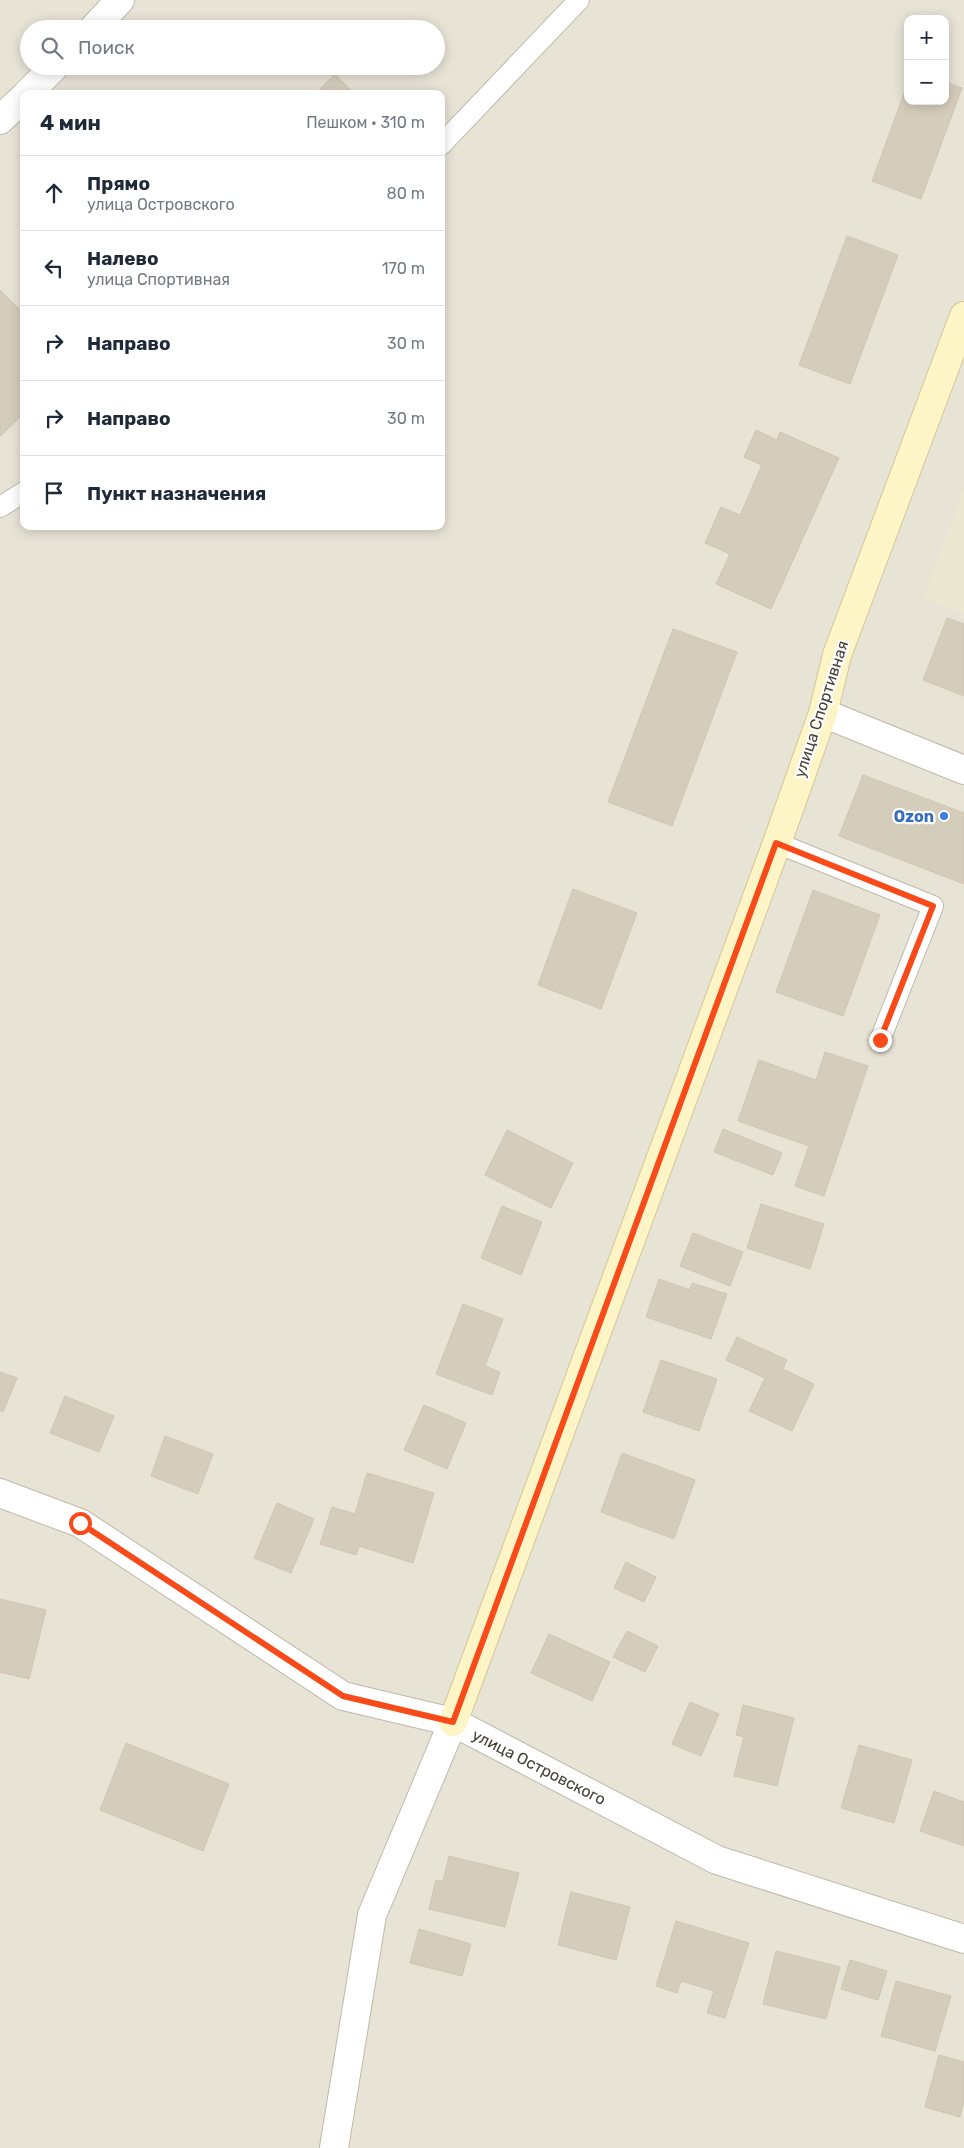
<!DOCTYPE html>
<html lang="ru">
<head>
<meta charset="utf-8">
<style>
  :root { --surface:#fff; --page:#f6f6f7; --text:#1f2937; --muted:#747a83; --line:#e0e1e3 }
  body { margin:0; font-family:Rubik,sans-serif; background:var(--page); color:var(--text) }
  .controls { position:absolute; right:15px; top:15px; display:grid; overflow:hidden; border-radius:10px; box-shadow:0 2px 12px #0003 }
  .controls button { width:45px; height:45px; display:grid; place-items:center; padding:0; border:0; border-bottom:1px solid var(--line); background:var(--surface); color:var(--text); font:25px sans-serif }
  .stop { position:absolute; width:15px; height:15px; margin:-11px; border:4px solid #f84b19; border-radius:50%; background:#fff }
  .stop.end { background:#f84b19; border-color:#fff; box-shadow:0 1px 5px #0008 }
  .list { margin:0; padding:0; list-style:none }
  h2 { display:flex; justify-content:space-between; align-items:center; height:65px; margin:0; padding:0 20px; font-size:21px }
  h2 small { font-size:16px; font-weight:400; color:var(--muted) }
  .list li { display:grid; grid-template-columns:32px 1fr auto; gap:15px; align-items:center; box-sizing:border-box; height:75px; padding:0 20px; border-top:1px solid var(--line) }
  .list b { display:block; font-size:19px; white-space:nowrap }
  .list p { margin:0; font-size:16px; white-space:nowrap; color:var(--muted) }
  .list em { font-size:16px; font-style:normal; color:var(--muted) }
  .icon { flex:none; width:28px; height:28px; fill:none; stroke:currentColor; stroke-width:2; stroke-linecap:round; stroke-linejoin:round }
  .map { position:relative; flex:none; width:964px; height:2148px; overflow:hidden }
  .search { position:absolute; background:var(--surface); box-shadow:0 2px 12px #0003; left:20px; top:20px; width:425px; height:55px; display:flex; align-items:center; gap:12px; box-sizing:border-box; padding:0 18px; border-radius:28px; color:var(--muted); font-size:19px }
  .panel { position:absolute; background:var(--surface); box-shadow:0 2px 12px #0003; left:20px; top:90px; width:425px; height:440px; border-radius:10px }
  .map>svg:first-child { display:block }
  .residential { fill:#e7e3d5; fill-rule:evenodd }
  .education { fill:#ece7d1 }
  .building { fill:#d5cdbc; stroke:#d0c5b0 }
  .lines { fill:none; stroke-linecap:round; stroke-linejoin:round }
  .lane-casing { stroke:#bfb9a9; stroke-width:22 }
  .street-casing { stroke:#bfb9a9; stroke-width:30 }
  .secondary-casing { stroke:#d3c797; stroke-width:30 }
  .lane { stroke:#fff; stroke-width:20 }
  .street { stroke:#fff; stroke-width:28 }
  .secondary { stroke:#fef5c6; stroke-width:28 }
  .route { stroke:#f84b19; stroke-width:6 }
  .shop-dot { fill:#3f7fe0; stroke:#fff; stroke-width:2 }
  .labels { text-anchor:middle; dominant-baseline:central; stroke-width:4.5; stroke-linejoin:round; paint-order:stroke }
  .street-label { font-size:16px; fill:#464136; stroke:#fff }
  .shop-label { font-size:16px; font-weight:bold; fill:#366cbe; stroke:#fff; text-anchor:end }
</style>
</head>
<body>
<div class="map">
<svg width="964" height="2148" viewBox="0 0 964 2148">
  <rect width="100%" height="100%" fill="#f3f0e7"/>
  <!-- residential -->
  <path class="residential" d="M 0,0 L 964,0 L 964,2148 L 0,2148 ZM 908,19 L 945,19 L 945,101 L 908,101 ZM 29,29 L 436,29 L 436,66 L 29,66 ZM 24,94 L 441,94 L 441,526 L 24,526 Z"/>
  <!-- education -->
  <path class="education" d="M 964,490 L 964,613 L 923,598 Z"/>
  <!-- building -->
  <path class="building" d="M 335,74 L 355,94 L 316,93 Z
    M 945,82 L 962,88 L 921,199 L 872,181 L 908,83 L 908,101 L 945,101 Z
    M 847,236 L 898,255 L 850,384 L 799,365 Z
    M 0,290 L 24,314 L 24,413 L 0,437 Z
    M 756,430 L 777,440 L 780,432 L 839,458 L 771,609 L 716,584 L 730,554 L 705,543 L 721,507 L 740,515 L 762,465 L 744,457 Z
    M 947,618 L 964,624 L 964,696 L 923,680 Z
    M 673,629 L 737,652 L 672,826 L 608,802 Z
    M 863,775 L 964,813 L 964,884 L 839,836 Z
    M 573,889 L 637,913 L 601,1009 L 538,985 Z
    M 813,890 L 880,915 L 843,1016 L 776,992 Z
    M 825,1052 L 868,1066 L 824,1196 L 795,1186 L 809,1146 L 738,1121 L 759,1060 L 816,1080 Z
    M 723,1129 L 782,1153 L 773,1175 L 714,1152 Z
    M 507,1130 L 573,1163 L 551,1208 L 485,1175 Z
    M 761,1204 L 824,1224 L 810,1269 L 747,1248 Z
    M 502,1206 L 542,1222 L 521,1275 L 481,1258 Z
    M 693,1233 L 743,1252 L 730,1286 L 680,1266 Z
    M 659,1279 L 690,1290 L 692,1283 L 727,1294 L 711,1339 L 646,1317 Z
    M 463,1304 L 503,1319 L 485,1366 L 500,1372 L 492,1395 L 436,1374 Z
    M 737,1337 L 787,1360 L 783,1369 L 814,1384 L 792,1431 L 749,1411 L 765,1378 L 726,1360 Z
    M 661,1360 L 717,1379 L 699,1431 L 643,1412 Z
    M 0,1372 L 17,1378 L 3,1412 L 0,1410 Z
    M 65,1396 L 114,1416 L 99,1452 L 50,1433 Z
    M 424,1405 L 466,1423 L 447,1469 L 404,1450 Z
    M 165,1436 L 213,1454 L 198,1494 L 151,1476 Z
    M 622,1453 L 695,1480 L 674,1539 L 601,1512 Z
    M 367,1473 L 434,1493 L 413,1563 L 359,1546 L 356,1555 L 320,1544 L 332,1507 L 355,1514 Z
    M 277,1503 L 314,1519 L 291,1573 L 254,1558 Z
    M 626,1562 L 656,1577 L 644,1602 L 614,1588 Z
    M 0,1599 L 46,1610 L 29,1679 L 0,1672 Z
    M 627,1631 L 658,1646 L 645,1672 L 613,1657 Z
    M 549,1634 L 610,1662 L 592,1701 L 531,1673 Z
    M 690,1702 L 719,1714 L 701,1756 L 672,1744 Z
    M 743,1705 L 794,1718 L 777,1786 L 734,1776 L 744,1737 L 736,1735 Z
    M 126,1743 L 229,1784 L 203,1851 L 100,1810 Z
    M 859,1745 L 912,1760 L 894,1823 L 841,1808 Z
    M 934,1791 L 964,1802 L 964,1846 L 920,1831 Z
    M 449,1856 L 519,1873 L 505,1927 L 429,1909 L 436,1880 L 443,1881 Z
    M 571,1892 L 630,1907 L 616,1960 L 558,1945 Z
    M 676,1921 L 749,1943 L 725,2018 L 707,2013 L 714,1991 L 681,1981 L 677,1993 L 656,1986 Z
    M 419,1929 L 471,1944 L 462,1976 L 410,1963 Z
    M 776,1951 L 840,1967 L 826,2019 L 763,2004 Z
    M 850,1960 L 887,1971 L 878,2000 L 841,1989 Z
    M 896,1981 L 951,1996 L 935,2051 L 881,2036 Z
    M 939,2055 L 964,2062 L 964,2101 L 960,2117 L 925,2107 Z"/>
  <g class="lines">
    <defs>
      <path id="lane" d="M 441,145 L 579,0
        M 0,507 L 24,492
        M 777,843 L 933,906 L 880,1040"/>
      <path id="street" d="M 93,29 L 120,0
        M 27,94 L 55,66
        M 0,120 L 24,97
        M 823,713 L 964,770
        M 0,1493 L 80,1523 L 343,1696 L 453,1722 L 717,1860 L 964,1939
        M 334,2148 L 372,1915 L 453,1722"/>
      <path id="secondary" d="M 453,1722 L 777,843 L 823,713 L 837,655 L 964,316"/>
    </defs>
    <!-- lane casing -->
    <use href="#lane" class="lane-casing"/>
    <!-- street casing -->
    <use href="#street" class="street-casing"/>
    <!-- secondary casing -->
    <use href="#secondary" class="secondary-casing"/>
    <!-- lane -->
    <use href="#lane" class="lane"/>
    <!-- street -->
    <use href="#street" class="street"/>
    <!-- secondary -->
    <use href="#secondary" class="secondary"/>
  </g>
  <g class="lines">
    <!-- route -->
    <path class="route" d="M 80,1523 L 343,1696 L 453,1722 L 776,843 L 933,906 L 880,1040"/>
  </g>
  <!-- markers -->
  <circle class="shop-dot" cx="944" cy="816" r="5"/>
  <g class="labels">
    <!-- street labels -->
    <g class="street-label">
      <text transform="translate(821 709) rotate(-72)">улица Спортивная</text>
      <text transform="translate(539 1767) rotate(27)">улица Островского</text>
    </g>
    <!-- shop labels -->
    <g class="shop-label">
      <text x="934" y="816">Ozon</text>
    </g>
  </g>
</svg>
<div class="controls">
<button>+</button>
<button>−</button>
</div>
<div class="stop" style="left:80px;top:1523px"></div>
<div class="stop end" style="left:880px;top:1040px"></div>
<div class="search"><svg class="icon" aria-label="search" viewBox="0 0 24 24"><circle cx="10" cy="10" r="6"/><path d="M15 15l6 6"/></svg>Поиск</div>
<section class="panel">
<h2>4 мин<small>Пешком · 310 m</small></h2>
<ul class="list">
<li><svg class="icon" aria-label="ahead" viewBox="0 0 24 24"><path d="M12 20V5M6 11l6-6 6 6"/></svg><div><b>Прямо</b><p>улица Островского</p></div><em>80 m</em></li>
<li><svg class="icon" aria-label="left" viewBox="0 0 24 24"><path d="M17 20v-9H6M10 6l-5 5 5 5"/></svg><div><b>Налево</b><p>улица Спортивная</p></div><em>170 m</em></li>
<li><svg class="icon" aria-label="right" viewBox="0 0 24 24"><path d="M7 20v-9h11M14 6l5 5-5 5"/></svg><div><b>Направо</b></div><em>30 m</em></li>
<li><svg class="icon" aria-label="right" viewBox="0 0 24 24"><path d="M7 20v-9h11M14 6l5 5-5 5"/></svg><div><b>Направо</b></div><em>30 m</em></li>
<li><svg class="icon" aria-label="arrive" viewBox="0 0 24 24"><path d="M6 21V4h12l-3 4 3 4H6"/></svg><div><b>Пункт назначения</b></div></li>
</ul>
</section>
</div>
</body>
</html>
